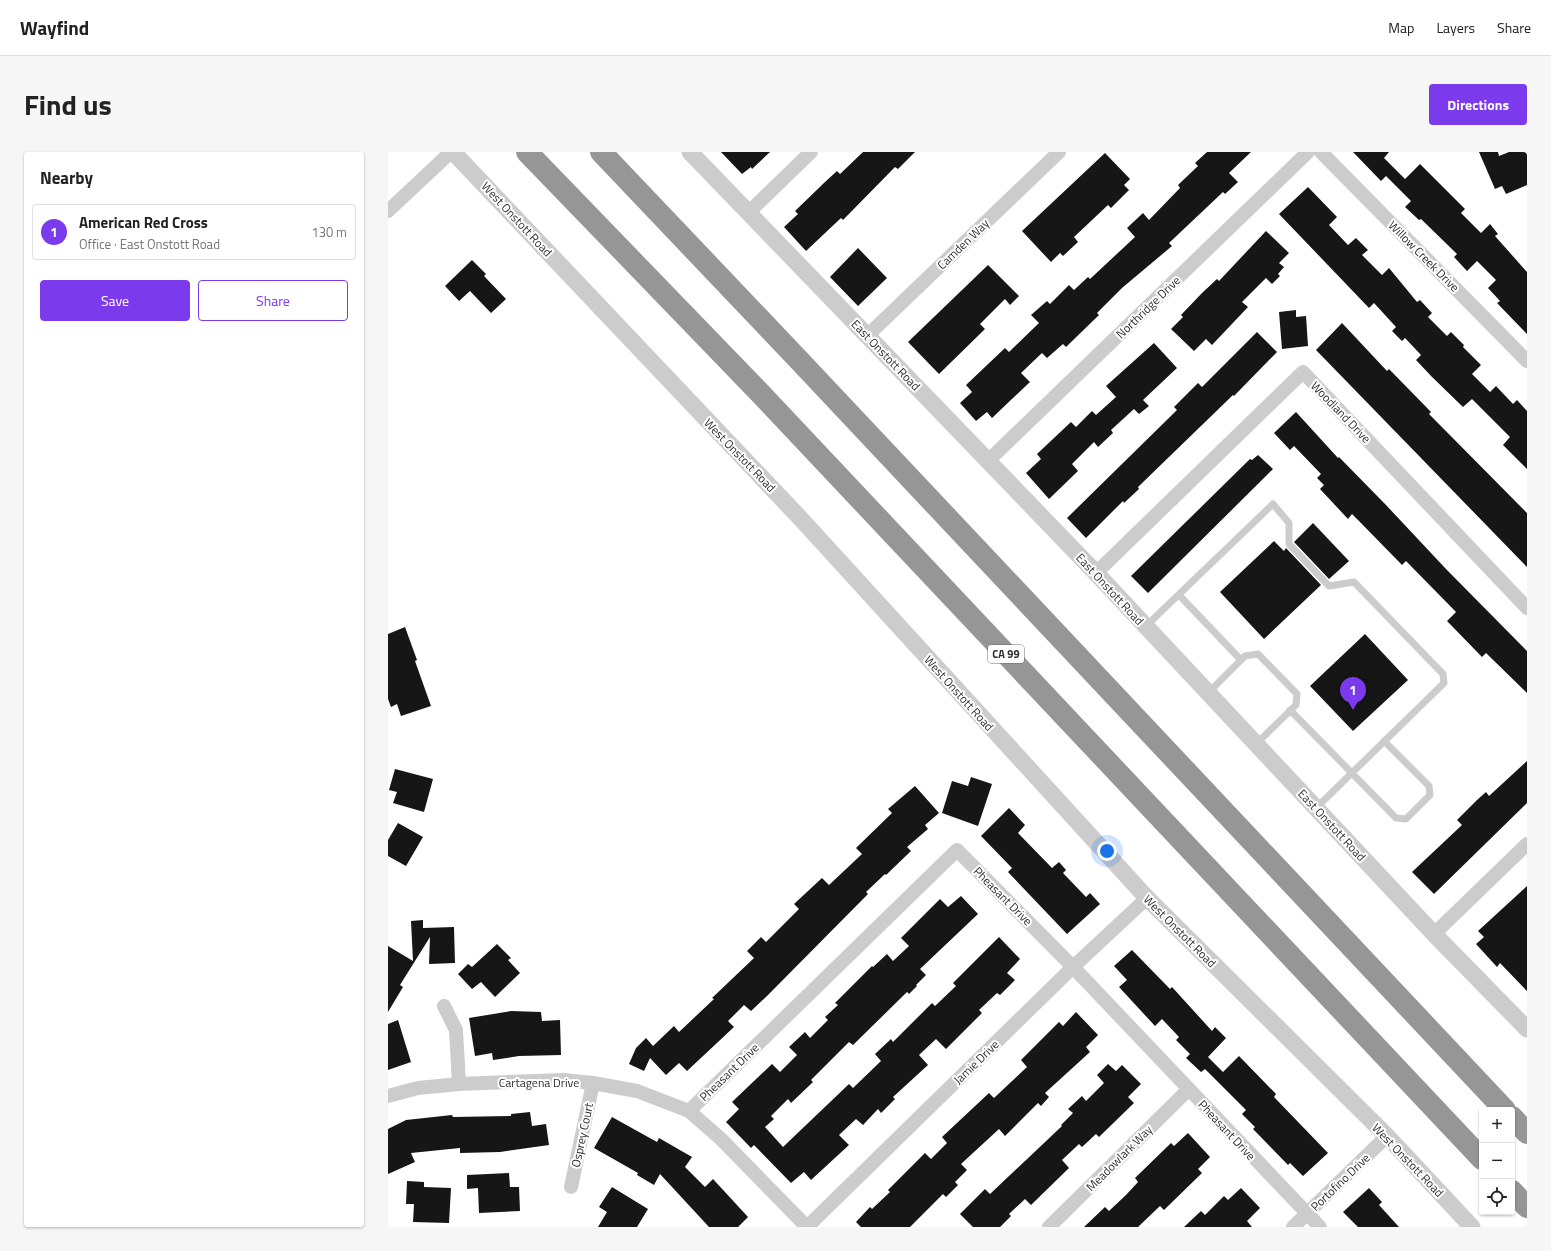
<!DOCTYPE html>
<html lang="en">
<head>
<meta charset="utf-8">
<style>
  :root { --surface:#fff; --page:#f6f6f6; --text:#222; --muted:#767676; --line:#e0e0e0; --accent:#7c3aed }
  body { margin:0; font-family:"Titillium Web",sans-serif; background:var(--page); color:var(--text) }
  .controls { position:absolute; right:12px; bottom:12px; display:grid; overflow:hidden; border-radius:4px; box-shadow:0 1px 3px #0004 }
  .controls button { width:36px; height:36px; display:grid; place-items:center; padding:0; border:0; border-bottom:1px solid var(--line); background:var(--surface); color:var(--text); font:20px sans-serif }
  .you { position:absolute; left:719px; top:699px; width:14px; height:14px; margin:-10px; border:3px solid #fff; border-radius:50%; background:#1a73e8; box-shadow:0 0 0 6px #1a73e833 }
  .badge { display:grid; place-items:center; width:26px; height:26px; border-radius:50%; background:var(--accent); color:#fff; font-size:13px; font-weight:700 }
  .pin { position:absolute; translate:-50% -33px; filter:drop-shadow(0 1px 2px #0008) }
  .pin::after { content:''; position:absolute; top:21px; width:14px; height:12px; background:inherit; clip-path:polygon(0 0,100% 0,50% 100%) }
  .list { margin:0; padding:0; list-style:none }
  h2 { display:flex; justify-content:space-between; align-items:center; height:52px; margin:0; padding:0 16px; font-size:17px }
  h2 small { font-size:13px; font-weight:400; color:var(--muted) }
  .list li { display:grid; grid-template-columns:26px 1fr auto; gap:12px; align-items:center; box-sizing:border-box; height:56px; margin:0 8px 8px; padding:0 8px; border:1px solid var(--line); border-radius:4px }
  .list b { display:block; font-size:15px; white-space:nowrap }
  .list p { margin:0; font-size:13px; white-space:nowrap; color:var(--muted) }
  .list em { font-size:13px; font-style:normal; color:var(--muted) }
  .actions { display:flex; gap:8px; padding:12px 16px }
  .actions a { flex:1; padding:9px 0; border:1px solid var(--accent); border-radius:4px; text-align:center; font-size:14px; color:var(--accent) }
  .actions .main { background:var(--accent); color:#fff }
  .icon { flex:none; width:22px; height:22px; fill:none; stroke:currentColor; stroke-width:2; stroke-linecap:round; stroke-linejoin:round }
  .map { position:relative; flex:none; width:1139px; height:1075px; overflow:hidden; border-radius:4px }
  header { display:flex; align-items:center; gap:24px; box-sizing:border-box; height:56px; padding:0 20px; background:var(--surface); border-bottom:1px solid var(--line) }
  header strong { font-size:19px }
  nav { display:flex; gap:22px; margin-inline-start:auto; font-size:14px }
  .intro { display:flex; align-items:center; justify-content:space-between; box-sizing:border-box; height:96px; padding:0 24px }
  h1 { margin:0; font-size:28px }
  .button { padding:10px 18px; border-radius:4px; background:var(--accent); color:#fff; font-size:14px; font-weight:700 }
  main { display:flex; gap:24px; padding:0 24px }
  aside { flex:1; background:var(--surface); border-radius:4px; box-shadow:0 1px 3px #0004 }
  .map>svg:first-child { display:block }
  .building { fill:#161616 }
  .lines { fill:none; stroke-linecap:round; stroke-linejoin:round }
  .service { stroke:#ccc; stroke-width:7 }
  .minor { stroke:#ccc; stroke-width:14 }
  .tertiary { stroke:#ccc; stroke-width:17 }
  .motorway { stroke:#969696; stroke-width:22 }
  .labels { text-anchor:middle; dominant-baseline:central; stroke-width:4; stroke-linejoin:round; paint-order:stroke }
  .shield { fill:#fff; stroke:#6d6d6d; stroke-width:1 }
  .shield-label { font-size:11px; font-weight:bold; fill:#2f2f2f }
  .street-label { font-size:12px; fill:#2f2f2f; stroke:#fff }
</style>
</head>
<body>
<header>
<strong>Wayfind</strong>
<nav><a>Map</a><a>Layers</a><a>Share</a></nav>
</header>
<div class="intro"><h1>Find us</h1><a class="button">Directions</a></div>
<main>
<aside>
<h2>Nearby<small></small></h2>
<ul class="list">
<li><span class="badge">1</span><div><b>American Red Cross</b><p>Office · East Onstott Road</p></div><em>130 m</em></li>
</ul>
<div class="actions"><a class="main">Save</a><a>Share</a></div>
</aside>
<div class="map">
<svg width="1139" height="1075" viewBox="0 0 1139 1075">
  <rect width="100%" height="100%" fill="#fff"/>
  <!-- building -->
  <path class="building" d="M 333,0 L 382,0 L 364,17 L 363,15 L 354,22 Z
    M 475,0 L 527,0 L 510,17 L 507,15 L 455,68 L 453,66 L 418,99 L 396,75 L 410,62 L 407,59 L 437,30 L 449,19 L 452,22 Z
    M 819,0 L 863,0 L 841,21 L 850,30 L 837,42 L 835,40 L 781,91 L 784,94 L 734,136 L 709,161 L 711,163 L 678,195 L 675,192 L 659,206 L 654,201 L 633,221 L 642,230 L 604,266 L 599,260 L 588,269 L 572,251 L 584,240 L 578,233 L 617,196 L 621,200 L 651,171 L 643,163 L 659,149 L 662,152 L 681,133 L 686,138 L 700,125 L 702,127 L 747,85 L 739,76 L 755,61 L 761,68 L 792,36 L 790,33 L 810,14 L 807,11 Z
    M 965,0 L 1001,0 L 996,6 L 1017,27 L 1032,12 L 1077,57 L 1073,61 L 1093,81 L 1102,72 L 1110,82 L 1107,84 L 1139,120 L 1139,182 L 1109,151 L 1112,149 L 1100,136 L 1108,128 L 1089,109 L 1079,119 L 1066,105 L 1069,102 L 1033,67 L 1031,68 L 1017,55 L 1023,49 L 998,24 L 993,29 Z
    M 1091,0 L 1110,0 L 1111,4 L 1121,0 L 1139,0 L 1139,33 L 1118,42 L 1114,34 L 1107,37 Z
    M 717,1 L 742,27 L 736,33 L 741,38 L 723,56 L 720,53 L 686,85 L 690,90 L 675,104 L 672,101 L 663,110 L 634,79 Z
    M 920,35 L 949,65 L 941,73 L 960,93 L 968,86 L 980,98 L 974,103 L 994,123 L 1001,116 L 1029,150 L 1032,148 L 1044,161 L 1040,165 L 1059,184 L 1063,180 L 1076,193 L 1075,195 L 1093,213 L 1084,222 L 1102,240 L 1108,234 L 1125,252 L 1129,248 L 1139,259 L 1139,317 L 1115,293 L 1122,285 L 1084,247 L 1075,255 L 1044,225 L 1028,208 L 1033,203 L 1017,186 L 1014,189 L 1004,179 L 1008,175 L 986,151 L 981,156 L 891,62 Z
    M 878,79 L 901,101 L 891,111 L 896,115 L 890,122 L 892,124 L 884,132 L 878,126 L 854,150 L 860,155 L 824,193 L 818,187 L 806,199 L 783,177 L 795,165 L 793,163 L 814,141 L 829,127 L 831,129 Z
    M 470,96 L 499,126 L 470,154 L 442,125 Z
    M 84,108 L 98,122 L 96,124 L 118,147 L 103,161 L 82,139 L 71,149 L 57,134 Z
    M 600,113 L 631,144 L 622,153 L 617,147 L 592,172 L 597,177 L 551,222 L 520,190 Z
    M 908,158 L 908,165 L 918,164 L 920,194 L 894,197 L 891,160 Z
    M 954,171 L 999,219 L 1001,217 L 1043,260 L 1041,262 L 1139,361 L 1139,415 L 928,198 Z
    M 869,180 L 889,200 L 846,244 L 845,243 L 750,335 L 751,337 L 736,351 L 735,349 L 698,386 L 679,366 L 789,258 L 786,255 L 810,231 L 814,235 Z
    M 766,191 L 789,216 L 755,248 L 761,254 L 751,262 L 746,257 L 723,278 L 725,281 L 710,295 L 706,290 L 684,312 L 690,319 L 661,347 L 638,321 L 653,307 L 649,302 L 683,270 L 688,275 L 704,259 L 708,263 L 728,245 L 718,234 Z
    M 908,260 L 950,306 L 951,305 L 998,353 L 1058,417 L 1139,499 L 1139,541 L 1098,501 L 1094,505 L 1059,469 L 1068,460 L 1018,409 L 1014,413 L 971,369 L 964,362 L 960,367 L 932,337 L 936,333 L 929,326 L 933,322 L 906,294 L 902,298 L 886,281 Z
    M 870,303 L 885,317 L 760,441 L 743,424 L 862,307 L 864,308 Z
    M 925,371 L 961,409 L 941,427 L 906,390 Z
    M 886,389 L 896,399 L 898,396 L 933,433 L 876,487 L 832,440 Z
    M 17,475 L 29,508 L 27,509 L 43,554 L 13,564 L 9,552 L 3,555 L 0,547 L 0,482 Z
    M 977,482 L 1020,528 L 965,579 L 922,534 Z
    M 1139,609 L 1139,651 L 1046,742 L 1024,720 L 1074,673 L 1069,668 L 1089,648 L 1098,640 L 1101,644 Z
    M 7,617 L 45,627 L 36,660 L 5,651 L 9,640 L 1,638 Z
    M 583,625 L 604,632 L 590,674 L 554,661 L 564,629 L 580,634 Z
    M 527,634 L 551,661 L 537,673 L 540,677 L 519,695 L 523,699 L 498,723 L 497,722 L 478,740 L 480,742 L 379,844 L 363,859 L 356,853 L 340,869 L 346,875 L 299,919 L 291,911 L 278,923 L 262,906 L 256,919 L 241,912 L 248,896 L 258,886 L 265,894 L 286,874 L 291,880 L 326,847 L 324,846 L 366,806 L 359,799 L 373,785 L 378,790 L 411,757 L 406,752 L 434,726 L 441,733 L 474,702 L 468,696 L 504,661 L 500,657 Z
    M 621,656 L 637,673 L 630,681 L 664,716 L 671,710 L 678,718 L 675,721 L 698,745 L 702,741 L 712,752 L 679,782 L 620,720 L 624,716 L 593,684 Z
    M 10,671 L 35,685 L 18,714 L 0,704 L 0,688 Z
    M 1139,734 L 1139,839 L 1112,811 L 1109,815 L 1088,792 L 1096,785 L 1090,779 Z
    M 573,744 L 590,762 L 532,817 L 538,823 L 528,833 L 529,834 L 521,842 L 519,840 L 465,893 L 461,890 L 423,928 L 425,930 L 403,951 L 400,947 L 383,964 L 386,967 L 377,975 L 395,995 L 461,932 L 465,936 L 493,909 L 487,902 L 503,887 L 505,890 L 544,851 L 547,854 L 568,834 L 565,831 L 611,785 L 632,807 L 619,821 L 627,828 L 612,843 L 609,841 L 591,858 L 594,861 L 558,897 L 548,887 L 531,903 L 540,913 L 505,945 L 507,947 L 493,961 L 490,957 L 475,973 L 468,967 L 451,983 L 461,993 L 423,1028 L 416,1020 L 403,1031 L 366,993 L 363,996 L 338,970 L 351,957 L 344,950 L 384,912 L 392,920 L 409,903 L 401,895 L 417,880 L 422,886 L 440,868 L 437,865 L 450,853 L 447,851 L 484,814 L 485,815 L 499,802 L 505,809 L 521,794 L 513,786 L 552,747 L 560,755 Z
    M 35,768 L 35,776 L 66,775 L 67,811 L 41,812 L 42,785 L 12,833 L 15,835 L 0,860 L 0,794 L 25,809 L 23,769 Z
    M 109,792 L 123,806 L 120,808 L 132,821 L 107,845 L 93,830 L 84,837 L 70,822 L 80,812 L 84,815 Z
    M 744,798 L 782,837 L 784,835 L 824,879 L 827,875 L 838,886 L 820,905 L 835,920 L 851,904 L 888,942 L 886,945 L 940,1001 L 915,1024 L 902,1011 L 900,1013 L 865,977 L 867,975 L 854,962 L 858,958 L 817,917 L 813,920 L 798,906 L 802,902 L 788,888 L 791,885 L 774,867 L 767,874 L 731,835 L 739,828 L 726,814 Z
    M 123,859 L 153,860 L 154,869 L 172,868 L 173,903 L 131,904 L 105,908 L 104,901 L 87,904 L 81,866 Z
    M 688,860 L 710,883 L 698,895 L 702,900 L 657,941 L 661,945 L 653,954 L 650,951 L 617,984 L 611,977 L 573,1012 L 579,1018 L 567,1030 L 570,1033 L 558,1045 L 555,1042 L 522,1075 L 473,1075 L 468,1070 L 482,1055 L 484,1057 L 502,1040 L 500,1038 L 537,1001 L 543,1007 L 559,991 L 554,985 L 601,941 L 606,946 L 623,930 L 639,915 L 633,908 L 671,870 L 675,874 Z
    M 10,868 L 23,910 L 0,918 L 0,872 Z
    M 720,912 L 728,919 L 734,913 L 753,932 L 740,945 L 746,951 L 711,985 L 708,982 L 694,995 L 691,992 L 674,1008 L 681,1016 L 643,1053 L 637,1047 L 621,1062 L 623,1064 L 612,1075 L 585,1075 L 572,1062 L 597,1037 L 602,1042 L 674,974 L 673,973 L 685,961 L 680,957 L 694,944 L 698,949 L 716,931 L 709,923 Z
    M 142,960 L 144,974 L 158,972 L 161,993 L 112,1000 L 72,1001 L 72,996 L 23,1001 L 27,1010 L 0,1022 L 0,977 L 18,968 L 64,963 L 65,965 L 123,964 L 123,962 Z
    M 224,965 L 269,990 L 271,986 L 304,1005 L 297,1015 L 317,1035 L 325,1027 L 360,1065 L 350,1075 L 321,1075 L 272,1022 L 266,1033 L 249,1023 L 250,1021 L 206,996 Z
    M 800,981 L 822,1005 L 810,1017 L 814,1021 L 776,1058 L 772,1054 L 750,1075 L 696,1075 L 717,1055 L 721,1059 L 738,1043 L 750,1030 L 747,1026 L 783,991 L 786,994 Z
    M 121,1021 L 122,1035 L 131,1035 L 132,1059 L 91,1061 L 90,1036 L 79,1037 L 79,1023 Z
    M 19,1029 L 36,1030 L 36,1035 L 63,1036 L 61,1071 L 25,1070 L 26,1052 L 18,1052 Z
    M 224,1035 L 260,1057 L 249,1075 L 210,1075 L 219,1060 L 211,1055 Z
    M 853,1036 L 872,1056 L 859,1069 L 864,1075 L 796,1075 L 813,1059 L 817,1063 L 836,1044 L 840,1048 Z
    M 981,1036 L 994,1050 L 991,1053 L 1011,1075 L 970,1075 L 955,1060 Z"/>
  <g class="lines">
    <!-- service -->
    <path class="service" d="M 791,443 L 853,508
      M 758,474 L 885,352 L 901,371 L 901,392 L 941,434 L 966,430 L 1055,522 L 1056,531 L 928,656
      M 820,541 L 857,504 L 870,502 L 909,542 L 908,553 L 868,592
      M 902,558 L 1008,666 L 1018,667 L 1042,643 L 1041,634 L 996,589"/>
    <!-- minor -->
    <path class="minor" d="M 933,0 L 1139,209
      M 0,59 L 63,0
      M 361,60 L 423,0
      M 479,184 L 671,0
      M 600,309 L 920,0
      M 708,421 L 915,220 L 1139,456
      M 1046,782 L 1139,692
      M 56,854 L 68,878 L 71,932
      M 0,944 L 30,936 L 71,932 L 175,928 L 205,931 L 249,939 L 301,959 L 333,987 L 419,1075
      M 301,959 L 569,698 L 685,815 L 932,1075
      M 183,1035 L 205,931
      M 419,1075 L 685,815 L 759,746
      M 661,1075 L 801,937
      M 905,1075 L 999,984"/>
    <!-- tertiary -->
    <path class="tertiary" d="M 65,0 L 413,367 L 759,746 L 999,984 L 1084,1075
      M 302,0 L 708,421 L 1046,782 L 1139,877"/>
    <!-- motorway -->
    <path class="motorway" d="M 139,0 L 371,240 L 1094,1007
      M 213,0 L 408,205 L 1117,958
      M 1124,965 L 1139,981
      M 1124,1039 L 1139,1055"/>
  </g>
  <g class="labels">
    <!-- shield labels -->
    <rect class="shield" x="600" y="493" width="36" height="18" rx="3"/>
    <g class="shield-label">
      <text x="618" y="502">CA 99</text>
    </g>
    <!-- street labels -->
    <g class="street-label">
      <text transform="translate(129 67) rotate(47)">West Onstott Road</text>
      <text transform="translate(575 92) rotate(-44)">Camden Way</text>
      <text transform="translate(1036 104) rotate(45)">Willow Creek Drive</text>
      <text transform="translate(760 155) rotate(-44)">Northridge Drive</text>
      <text transform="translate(498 203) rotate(46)">East Onstott Road</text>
      <text transform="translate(953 260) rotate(46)">Woodland Drive</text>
      <text transform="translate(352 303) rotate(46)">West Onstott Road</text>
      <text transform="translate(722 437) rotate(47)">East Onstott Road</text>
      <text transform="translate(571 541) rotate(48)">West Onstott Road</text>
      <text transform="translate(944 673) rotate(47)">East Onstott Road</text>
      <text transform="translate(615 744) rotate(45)">Pheasant Drive</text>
      <text transform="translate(792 779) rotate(45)">West Onstott Road</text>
      <text transform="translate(588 910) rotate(-44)">Jamie Drive</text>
      <text transform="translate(341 920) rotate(-44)">Pheasant Drive</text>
      <text x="151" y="930">Cartagena Drive</text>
      <text transform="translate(839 978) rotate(47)">Pheasant Drive</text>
      <text transform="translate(194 983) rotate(-78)">Osprey Court</text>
      <text transform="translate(731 1006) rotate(-45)">Meadowlark Way</text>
      <text transform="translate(1020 1008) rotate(46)">West Onstott Road</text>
      <text transform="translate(952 1030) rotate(-44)">Portofino Drive</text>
    </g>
  </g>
</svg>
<div class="controls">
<button>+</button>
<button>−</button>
<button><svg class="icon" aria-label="locate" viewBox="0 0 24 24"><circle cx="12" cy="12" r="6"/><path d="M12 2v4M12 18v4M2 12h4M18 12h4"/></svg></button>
</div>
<div class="you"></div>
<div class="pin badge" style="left:965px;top:558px">1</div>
</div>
</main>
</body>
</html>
